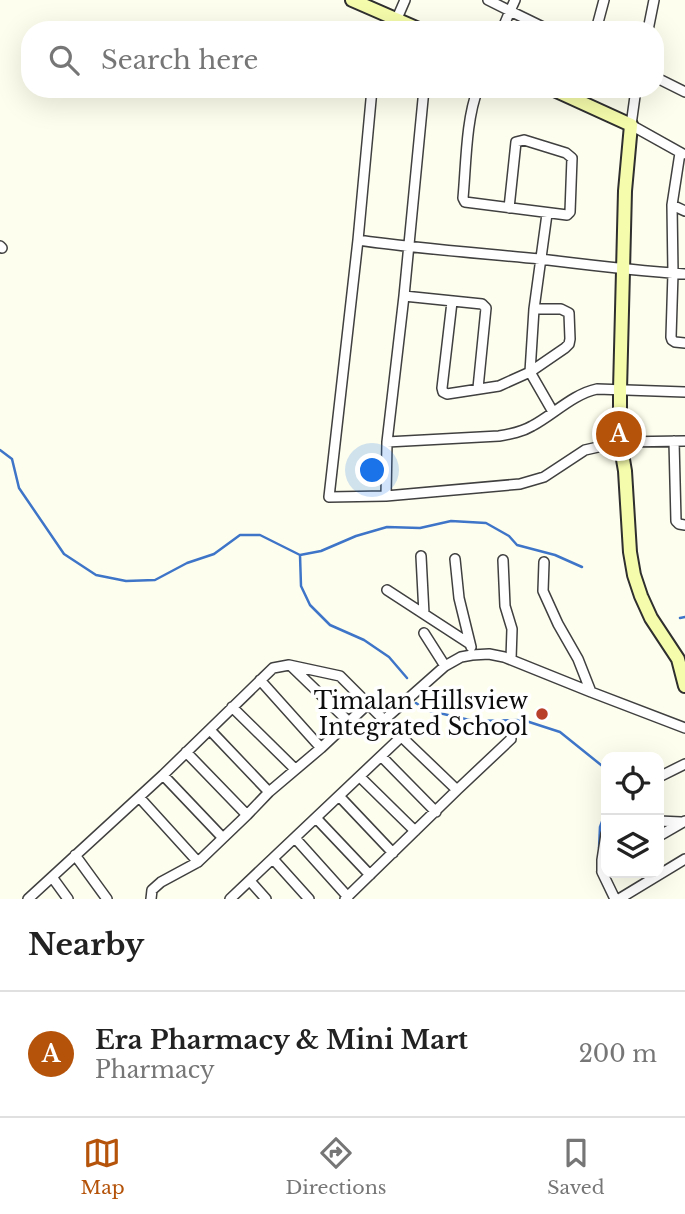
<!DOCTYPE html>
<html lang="en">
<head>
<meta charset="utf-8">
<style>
  :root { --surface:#fff; --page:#f6f6f6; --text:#222; --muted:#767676; --line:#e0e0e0; --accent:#b45309 }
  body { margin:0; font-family:"Libre Baskerville",serif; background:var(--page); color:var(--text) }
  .controls { position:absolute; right:21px; bottom:21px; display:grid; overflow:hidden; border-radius:14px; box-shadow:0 7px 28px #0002 }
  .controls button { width:63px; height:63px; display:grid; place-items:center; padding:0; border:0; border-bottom:2px solid var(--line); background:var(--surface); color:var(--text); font:35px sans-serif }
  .you { position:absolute; left:373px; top:471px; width:24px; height:24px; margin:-18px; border:5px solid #fff; border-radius:50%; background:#1a73e8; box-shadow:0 0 0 10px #1a73e833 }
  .badge { display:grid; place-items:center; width:46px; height:46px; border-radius:50%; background:var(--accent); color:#fff; font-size:23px; font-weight:700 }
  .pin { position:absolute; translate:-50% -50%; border:4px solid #fff; box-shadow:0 2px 7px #0006 }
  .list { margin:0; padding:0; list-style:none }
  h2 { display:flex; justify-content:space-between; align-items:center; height:91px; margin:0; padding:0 28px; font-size:30px }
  h2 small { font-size:23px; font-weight:400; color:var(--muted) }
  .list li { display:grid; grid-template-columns:46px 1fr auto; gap:21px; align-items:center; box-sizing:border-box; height:126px; padding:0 28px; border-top:2px solid var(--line) }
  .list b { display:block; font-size:26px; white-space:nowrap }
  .list p { margin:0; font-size:23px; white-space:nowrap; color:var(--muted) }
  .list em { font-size:23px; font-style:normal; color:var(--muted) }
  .icon { flex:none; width:38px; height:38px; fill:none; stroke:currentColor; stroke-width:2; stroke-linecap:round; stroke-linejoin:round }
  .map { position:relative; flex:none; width:685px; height:899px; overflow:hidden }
  .search { position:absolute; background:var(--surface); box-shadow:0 7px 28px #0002; left:21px; right:21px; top:21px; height:77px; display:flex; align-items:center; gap:18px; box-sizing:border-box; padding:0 24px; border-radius:28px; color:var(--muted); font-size:26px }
  .sheet { height:217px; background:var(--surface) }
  nav { display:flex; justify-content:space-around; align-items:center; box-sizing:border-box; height:98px; border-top:2px solid var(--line); background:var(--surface); font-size:19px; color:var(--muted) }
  nav a { display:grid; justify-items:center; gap:4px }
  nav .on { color:var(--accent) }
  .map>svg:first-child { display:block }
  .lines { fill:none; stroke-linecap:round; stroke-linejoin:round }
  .stream { stroke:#3e75c8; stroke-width:2.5 }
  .street-casing { stroke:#404040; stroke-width:12 }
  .secondary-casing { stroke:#2f2f2f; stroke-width:16 }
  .street { stroke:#fff; stroke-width:9 }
  .secondary { stroke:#f5fcab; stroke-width:12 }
  .poi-dot { fill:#b8402a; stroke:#fff; stroke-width:2.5 }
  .labels { text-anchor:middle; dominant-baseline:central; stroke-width:7; stroke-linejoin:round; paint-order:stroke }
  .poi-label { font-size:23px; fill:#0d0d0d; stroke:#fff; text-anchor:end }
</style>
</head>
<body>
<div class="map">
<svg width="685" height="899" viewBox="0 0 685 899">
  <rect width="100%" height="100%" fill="#fefeee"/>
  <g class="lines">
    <!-- stream -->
    <path class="stream" d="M 0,450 L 12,459 L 19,488 L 64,554 L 96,575 L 126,581 L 155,580 L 187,563 L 214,554 L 240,535 L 260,535 L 300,555 L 321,551 L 356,536 L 387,527 L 420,528 L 451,521 L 486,523 L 509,536 L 517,545 L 555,555 L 582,567
      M 300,555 L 301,586 L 310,605 L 330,625 L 364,640 L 389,657 L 407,678
      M 680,618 L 685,617
      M 416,703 L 426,710 L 474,721 L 523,720 L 560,732 L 606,769
      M 599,848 L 600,827 L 606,811"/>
    <defs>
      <path id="street" d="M 488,0 L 510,11 L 515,0
        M 392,30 L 405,0
        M 502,30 L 510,11 L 549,30
        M 596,30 L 604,0
        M 648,30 L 654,0
        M 655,77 L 685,92
        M 372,89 L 358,240 L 329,497 L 386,496 L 520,484 L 544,477 L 585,450 L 620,442 L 685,441
        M 478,89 C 466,118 466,166 463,198 L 465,202 L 567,215 L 570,212 L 572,158 L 566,153 L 524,140 L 516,142 L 509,208
        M 636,89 L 631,125 L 683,154
        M 680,153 L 672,205 L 673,273 L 671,337 L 672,340 L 675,342 L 685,343
        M 672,205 L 685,211
        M 547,214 L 534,309 L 530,372 L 553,412
        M 358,240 C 419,249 479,253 540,259 C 589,265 636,271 685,274
        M 0,246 L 2,248
        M 404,296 L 482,304 L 486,308 L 478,388
        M 452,302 L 442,388 L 443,392 L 447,394 L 499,386 L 530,372 L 565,348 L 569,344 L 570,339 L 569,313 L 561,309 L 534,309
        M 674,441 L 676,521 L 679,524 L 685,525
        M 387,442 L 499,436 C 511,434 522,432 532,426 C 553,415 573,394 597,389 L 685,392
        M 386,496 L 387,442 L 404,296 L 424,89
        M 421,556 L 424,614
        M 455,559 L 459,598 L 471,647
        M 503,560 L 505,606 L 512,629 L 511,659
        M 544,562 L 543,591 L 558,624 L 578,659 L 591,692 L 685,728
        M 387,590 L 470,644
        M 424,633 L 445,666
        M 291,666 L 349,722
        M 260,680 L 321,748
        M 232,707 L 295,769
        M 210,730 L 269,792
        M 186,752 L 247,815
        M 381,756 L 436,812
        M 163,775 L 222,837
        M 360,777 L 415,831
        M 659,777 L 685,764
        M 457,790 L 511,739
        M 339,796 L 393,853
        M 139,797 L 198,862
        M 316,818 L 370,875
        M 659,821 L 681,822
        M 659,836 L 685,821
        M 295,838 L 348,897
        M 75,855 L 107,899
        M 273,859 L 309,899
        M 605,870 L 602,872 L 615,899
        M 602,872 L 602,860 L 606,834
        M 52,877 L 68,899
        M 250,881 L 266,899
        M 28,899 L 163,775 L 273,668 L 289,665 L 340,676 L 384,720 L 445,666 L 461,657 L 472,655 L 489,654 L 504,657 L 591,692
        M 151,899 L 152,890 L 161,882 L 198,862 L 247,815 L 269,792 L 321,748 L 369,703
        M 230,899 L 401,737
        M 345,899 L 457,790 L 384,720
        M 619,899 L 685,859"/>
      <path id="secondary" d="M 352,0 L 421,30
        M 552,89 L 631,125 L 625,191 L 620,390 L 620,442 L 625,471 L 630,552 L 634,575 L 641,596 L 651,618 L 678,659 L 685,686"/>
    </defs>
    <!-- street casing -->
    <use href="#street" class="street-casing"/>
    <!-- secondary casing -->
    <use href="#secondary" class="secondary-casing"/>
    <!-- street -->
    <use href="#street" class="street"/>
    <!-- secondary -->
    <use href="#secondary" class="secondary"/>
  </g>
  <!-- markers -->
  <circle class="poi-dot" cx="542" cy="714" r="7"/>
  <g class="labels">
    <!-- poi labels -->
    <g class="poi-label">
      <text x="528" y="701">Timalan Hillsview<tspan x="528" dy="26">Integrated School</tspan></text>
    </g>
  </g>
</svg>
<div class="controls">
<button><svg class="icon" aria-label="locate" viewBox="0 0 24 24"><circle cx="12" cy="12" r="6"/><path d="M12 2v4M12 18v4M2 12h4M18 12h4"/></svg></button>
<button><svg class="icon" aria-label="layers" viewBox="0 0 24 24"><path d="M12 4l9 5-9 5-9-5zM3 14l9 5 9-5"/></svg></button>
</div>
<div class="you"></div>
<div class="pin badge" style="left:619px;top:434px">A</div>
<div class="search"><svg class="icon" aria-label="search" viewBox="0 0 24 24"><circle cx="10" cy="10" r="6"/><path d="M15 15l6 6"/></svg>Search here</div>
</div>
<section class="sheet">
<h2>Nearby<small></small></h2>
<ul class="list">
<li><span class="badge">A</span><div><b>Era Pharmacy &amp; Mini Mart</b><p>Pharmacy</p></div><em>200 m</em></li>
</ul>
</section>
<nav>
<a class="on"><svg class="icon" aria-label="map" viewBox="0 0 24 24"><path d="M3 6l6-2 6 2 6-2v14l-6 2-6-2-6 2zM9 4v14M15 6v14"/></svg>Map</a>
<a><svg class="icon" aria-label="directions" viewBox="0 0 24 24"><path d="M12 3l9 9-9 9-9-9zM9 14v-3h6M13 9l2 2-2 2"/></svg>Directions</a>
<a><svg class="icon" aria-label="saved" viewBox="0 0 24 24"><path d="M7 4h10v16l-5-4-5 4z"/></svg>Saved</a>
</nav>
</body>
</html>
